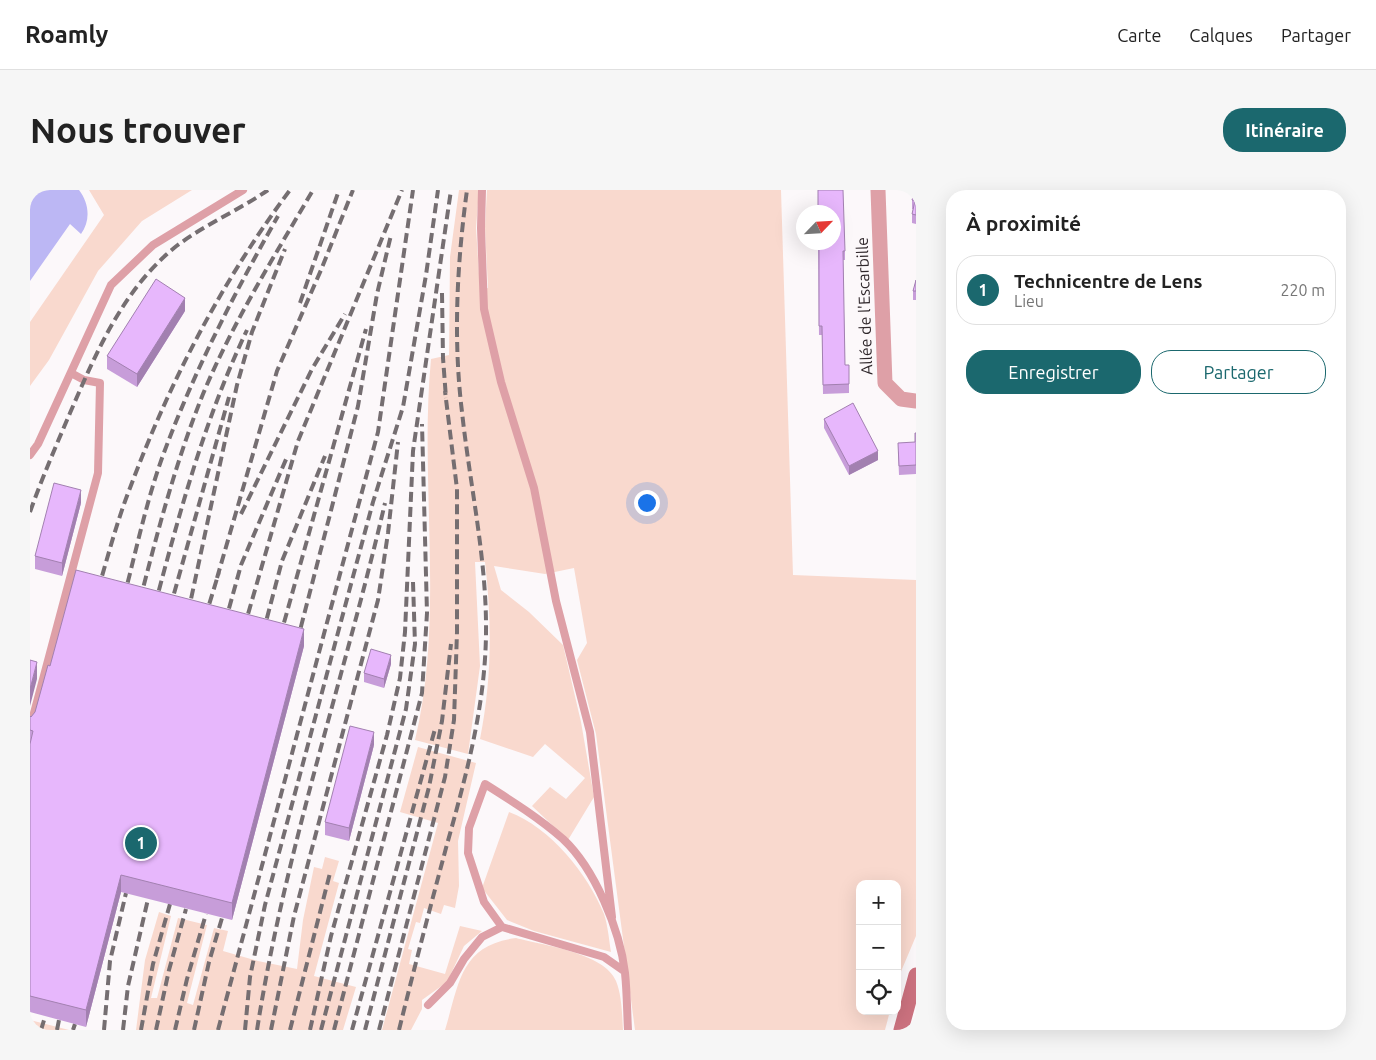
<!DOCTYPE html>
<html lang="fr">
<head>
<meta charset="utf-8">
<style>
  :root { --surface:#fff; --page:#f6f6f6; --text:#222; --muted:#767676; --line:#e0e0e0; --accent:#1b686e }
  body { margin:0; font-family:Ubuntu,sans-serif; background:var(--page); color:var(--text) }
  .controls { position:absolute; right:15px; bottom:15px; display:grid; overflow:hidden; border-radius:10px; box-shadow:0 5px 20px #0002 }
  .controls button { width:45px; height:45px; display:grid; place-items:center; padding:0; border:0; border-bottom:1px solid var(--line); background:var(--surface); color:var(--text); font:25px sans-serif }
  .compass { position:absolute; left:766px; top:15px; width:45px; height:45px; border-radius:50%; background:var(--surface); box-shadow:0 5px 20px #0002; rotate:65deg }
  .you { position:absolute; left:616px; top:312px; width:18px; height:18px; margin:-12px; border:4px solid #fff; border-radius:50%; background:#1a73e8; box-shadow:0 0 0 8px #1a73e833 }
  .badge { display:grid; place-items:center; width:32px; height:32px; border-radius:50%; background:var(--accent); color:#fff; font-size:16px; font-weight:700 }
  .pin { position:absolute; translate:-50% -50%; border:2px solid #fff; box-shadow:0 1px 5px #0006 }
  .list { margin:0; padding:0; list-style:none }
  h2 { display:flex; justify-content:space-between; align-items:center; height:65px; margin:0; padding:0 20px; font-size:21px }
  h2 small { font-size:16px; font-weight:400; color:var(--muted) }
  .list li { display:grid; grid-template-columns:32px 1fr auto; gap:15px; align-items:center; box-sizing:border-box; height:70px; margin:0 10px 10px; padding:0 10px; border:1px solid var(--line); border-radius:20px }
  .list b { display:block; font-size:19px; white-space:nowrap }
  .list p { margin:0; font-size:16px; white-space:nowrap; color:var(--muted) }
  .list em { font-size:16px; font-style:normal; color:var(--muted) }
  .actions { display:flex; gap:10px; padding:15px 20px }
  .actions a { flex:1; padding:11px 0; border:1px solid var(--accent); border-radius:20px; text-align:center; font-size:18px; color:var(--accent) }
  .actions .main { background:var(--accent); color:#fff }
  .icon { flex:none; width:28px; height:28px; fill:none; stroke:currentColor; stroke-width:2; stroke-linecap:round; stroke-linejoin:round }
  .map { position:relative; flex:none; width:886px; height:840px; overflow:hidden; border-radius:20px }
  header { display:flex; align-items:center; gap:30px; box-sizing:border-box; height:70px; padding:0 25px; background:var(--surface); border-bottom:1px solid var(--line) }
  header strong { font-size:24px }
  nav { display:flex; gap:28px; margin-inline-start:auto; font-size:18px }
  .intro { display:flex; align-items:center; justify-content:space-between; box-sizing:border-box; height:120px; padding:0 30px }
  h1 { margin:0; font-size:35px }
  .button { padding:12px 22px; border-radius:20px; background:var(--accent); color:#fff; font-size:18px; font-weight:700 }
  main { display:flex; gap:30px; padding:0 30px }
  aside { flex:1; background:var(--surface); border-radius:20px; box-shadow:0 5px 20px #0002 }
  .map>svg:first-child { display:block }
  .green { fill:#f9d9ce }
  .water { fill:#bcb7f4 }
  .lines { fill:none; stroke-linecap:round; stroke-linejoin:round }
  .lane { stroke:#dea0a7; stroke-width:8 }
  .street { stroke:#dea0a7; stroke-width:15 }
  .secondary { stroke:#cc727f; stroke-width:15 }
  .rail { stroke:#756e71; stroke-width:4; stroke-dasharray:10 5; stroke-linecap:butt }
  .wall { fill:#c79dd9 }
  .shaded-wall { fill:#a280b0 }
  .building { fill:#e7b7fc; stroke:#a280b0 }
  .labels { text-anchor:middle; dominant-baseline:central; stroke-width:4; stroke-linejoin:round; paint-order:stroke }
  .street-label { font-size:16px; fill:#2f272b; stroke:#fcf8fa }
</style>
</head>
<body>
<header>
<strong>Roamly</strong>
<nav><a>Carte</a><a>Calques</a><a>Partager</a></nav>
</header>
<div class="intro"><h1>Nous trouver</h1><a class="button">Itinéraire</a></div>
<main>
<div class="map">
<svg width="886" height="840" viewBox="0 0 886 840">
  <rect width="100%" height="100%" fill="#fcf8fa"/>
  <!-- green -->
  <path class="green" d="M 59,0 L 162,0 L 112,31 L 68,81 L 19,170 L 0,196 L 0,132 L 74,25 Z
    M 429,0 L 449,0 L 446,38 L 450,99 L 458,98 L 455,37 L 457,0 L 751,0 L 763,385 L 886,390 L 886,746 L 867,791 L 867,694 L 830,694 L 830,821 L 860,821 L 855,840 L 605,840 L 566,544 L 547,470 L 557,453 L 544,378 L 515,384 L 464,376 L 471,400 L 499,422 L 533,455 L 551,532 L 564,607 L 538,650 L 502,616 L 520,597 L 536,609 L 555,588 L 515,554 L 503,567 L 450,549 C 462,489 462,432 455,372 L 445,372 L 450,476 L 438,564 L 385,550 C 415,425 389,295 401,169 L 419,165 L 420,67 Z
    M 388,557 L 446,573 L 428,651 L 429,696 L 425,718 L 414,715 L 411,724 L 394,718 L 390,733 L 386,732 L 378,759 L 382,760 L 379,774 L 415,784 L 430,736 L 452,741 L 434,756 L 417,792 L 392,810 L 392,819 L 381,840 L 352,840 L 408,633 L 370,622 Z
    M 479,622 C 521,638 557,683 574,724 C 578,736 579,750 581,762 L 504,741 L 477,730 L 452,698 Z
    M 295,667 L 309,671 L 303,691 L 309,693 L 284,786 L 326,797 L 313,840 L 106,840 L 115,770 L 129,722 L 141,726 L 121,808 L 127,808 L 148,728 L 177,735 L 157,813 L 163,815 L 184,738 L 198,741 L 193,761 L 228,771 L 267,779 L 273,730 L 284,677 L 292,679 Z
    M 486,748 C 512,755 575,763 586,791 C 592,806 592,824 593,840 L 415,840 C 429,794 430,755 486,748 Z
    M 0,830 L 39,840 L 0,840 Z"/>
  <!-- water -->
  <path class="water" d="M 0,0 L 49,0 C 59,13 61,30 51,44 L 40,34 L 0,91 Z"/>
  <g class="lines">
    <!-- lane -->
    <path class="lane" d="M 452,0 L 451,38 L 454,119 L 471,192 L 504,298 L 526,411 L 560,542 L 582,727
      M 0,265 L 8,254 L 81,95 L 123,55 L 213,0
      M 0,538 L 68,283 L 70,193 L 54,190 L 41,183
      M 594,781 L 574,767 L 472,737 L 454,712 L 438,663 L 439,638 L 455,594 C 482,611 509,628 533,649 C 565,679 590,740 595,783 C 597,802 597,821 598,840
      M 398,815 L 420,793 L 434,769 L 452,747 L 472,737"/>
    <!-- street -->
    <path class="street" d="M 848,0 L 855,193 L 871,209 L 886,211"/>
    <!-- secondary -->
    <path class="secondary" d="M 871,840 L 886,785"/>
    <!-- rail -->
    <path class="rail" d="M 412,103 L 413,168 L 416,208
      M 270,113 L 309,0
      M 0,322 C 12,288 26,256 40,223 C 66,163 92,101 144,58 C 173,35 208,21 238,0
      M 211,324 L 282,179 L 315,124
      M 187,388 L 247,181 L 291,80 L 323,0
      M 68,400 C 78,366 87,331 100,298 C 140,191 192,91 260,0
      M 94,407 C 106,361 116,313 132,268 C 163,183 204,104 248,26
      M 110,410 C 128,340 146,271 173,204 C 203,132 244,67 283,0
      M 125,415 C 150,321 175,228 217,140
      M 140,418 L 199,207
      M 158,423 L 207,195 L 222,142 L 255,59
      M 175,428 L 189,382
      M 195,433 L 211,375 L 257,267
      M 214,438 L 268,251 L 372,0
      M 233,443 L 252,371 L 295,266
      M 250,447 L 336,139
      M 267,452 L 328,216 L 347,104 L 361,45
      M 11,840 L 15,827
      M 27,840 L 29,830
      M 43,840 L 45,834
      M 74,840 L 80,771 L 96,703
      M 93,840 L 98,796 L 118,709
      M 111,840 L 123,774 L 140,714
      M 126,840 L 139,780 L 156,719
      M 145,840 L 157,789 L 176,724
      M 164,840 L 179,772 L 192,728
      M 188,840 L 348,242 L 383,0
      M 215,840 L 220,787 L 235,715 L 343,312 L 373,217 L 396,85 L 408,0
      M 227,840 C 255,661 314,489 355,313
      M 241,840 L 264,726 L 348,410 L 358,343 L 368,252
      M 260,840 L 300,683
      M 280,840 L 301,746 L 357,545 L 370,488 L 375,442 L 383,261 L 421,0
      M 291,840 L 376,519 L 385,454 L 383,392
      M 304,840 L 392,503 L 397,423 L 392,234
      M 322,840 L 405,539
      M 335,840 L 399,597 L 412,531 L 421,454
      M 349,840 L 415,587 L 424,530 L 427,442 L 427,299 L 415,201
      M 369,840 C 384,779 400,718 416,658 C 436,586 455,518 456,444 C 457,370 440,296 432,222 C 423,149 427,73 437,0"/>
  </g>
  <!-- wall -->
  <path class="wall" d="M 886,0 L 886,34 L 882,33 L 882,24 L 883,19 L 882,19 L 882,10 Z
    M 788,52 L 815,61 L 815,70 L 813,70 L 815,175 L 819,175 L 819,203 L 793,204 L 792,145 L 789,145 Z
    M 886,90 L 886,110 L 883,110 L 883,101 Z
    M 155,121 L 107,197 L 77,179 L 77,166 Z
    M 794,229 L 848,270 L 819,285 L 794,238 Z
    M 886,243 L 886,284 L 869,285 L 868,262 L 885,252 Z
    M 51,313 L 32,386 L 5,379 L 5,366 Z
    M 274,456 L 202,730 L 91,702 L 56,837 L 0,822 L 0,526 L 1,527 L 5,522 L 20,476 Z
    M 361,474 L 354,498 L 334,492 L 334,483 Z
    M 344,555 L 319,651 L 295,645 L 295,632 Z"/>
  <!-- shaded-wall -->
  <path class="shaded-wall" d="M 155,108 L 155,121 L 107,197 L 107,184 Z
    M 848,261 L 848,270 L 819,285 L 819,276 Z
    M 51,300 L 51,313 L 32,386 L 32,373 Z
    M 274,439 L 274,456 L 202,730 L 202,713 Z
    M 361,465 L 361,474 L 354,498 L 354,489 Z
    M 7,472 L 7,489 L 0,516 L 0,499 Z
    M 344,542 L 344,555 L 319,651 L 319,638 Z
    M 91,685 L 91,702 L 56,837 L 56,820 Z"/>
  <!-- building -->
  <path class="building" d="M 788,0 L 813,0 L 815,61 L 813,61 L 815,175 L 819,175 L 819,194 L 793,195 L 792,136 L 789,136 L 789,52 L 804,52 L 804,22 L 788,22 Z
    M 885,0 L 886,0 L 886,25 L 882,24 L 885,11 L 882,10 Z
    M 126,89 L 155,108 L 107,184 L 77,166 Z
    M 886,90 L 886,101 L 883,101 Z
    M 823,213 L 848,261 L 819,276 L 794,229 Z
    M 885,243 L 886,243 L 886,275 L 869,276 L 868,253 L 885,252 Z
    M 24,293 L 51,300 L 32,373 L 5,366 Z
    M 46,380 L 274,439 L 202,713 L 91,685 L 56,820 L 0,806 L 0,554 L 3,541 L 0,540 L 0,526 L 1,527 L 5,522 L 18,475 L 20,476 Z
    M 341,459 L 361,465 L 354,489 L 334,483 Z
    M 0,470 L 7,472 L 0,499 Z
    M 320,536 L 344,542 L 319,638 L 295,632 Z"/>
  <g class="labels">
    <!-- street labels -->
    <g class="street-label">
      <text transform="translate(834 116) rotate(-92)">Allée de l'Escarbille</text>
    </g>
  </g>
</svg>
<div class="controls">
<button>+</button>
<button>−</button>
<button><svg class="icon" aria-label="locate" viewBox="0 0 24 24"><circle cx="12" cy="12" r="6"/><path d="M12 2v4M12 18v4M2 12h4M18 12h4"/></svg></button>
</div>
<svg class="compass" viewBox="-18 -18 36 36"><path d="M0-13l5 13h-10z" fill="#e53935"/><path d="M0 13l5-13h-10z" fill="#767676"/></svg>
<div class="you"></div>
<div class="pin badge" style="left:111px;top:653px">1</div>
</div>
<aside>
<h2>À proximité<small></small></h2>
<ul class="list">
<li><span class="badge">1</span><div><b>Technicentre de Lens</b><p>Lieu</p></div><em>220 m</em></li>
</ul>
<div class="actions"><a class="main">Enregistrer</a><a>Partager</a></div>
</aside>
</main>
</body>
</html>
